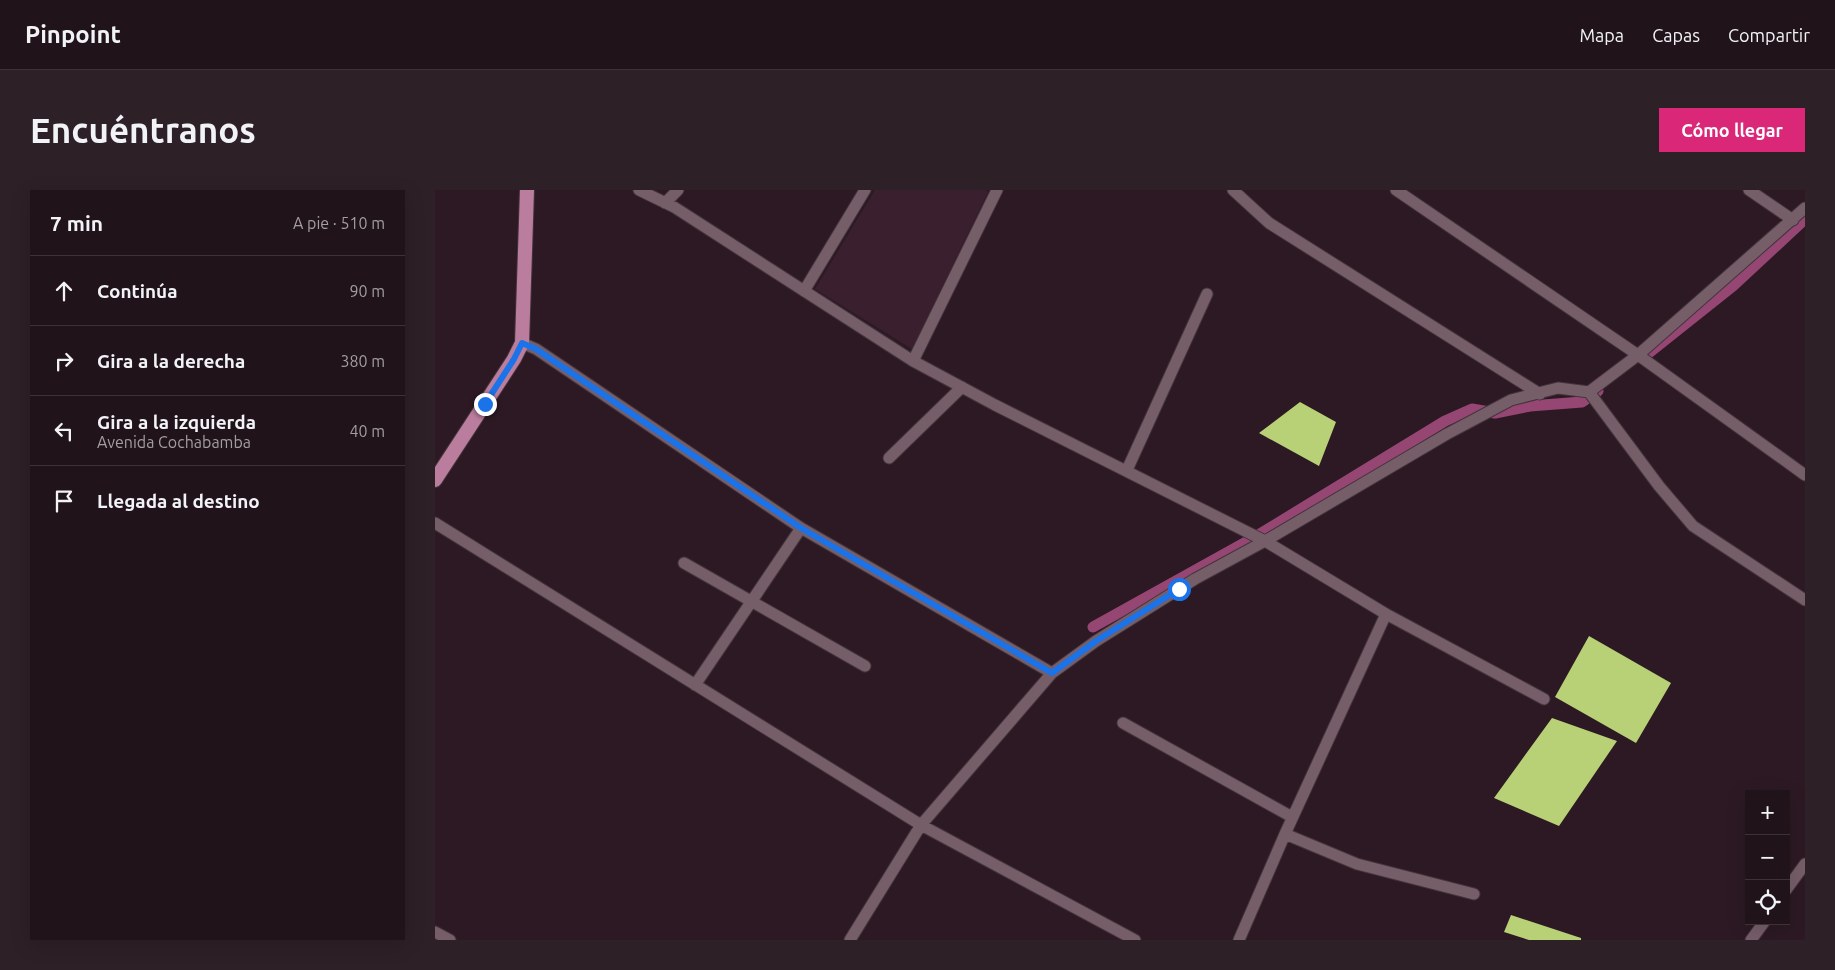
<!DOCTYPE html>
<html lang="es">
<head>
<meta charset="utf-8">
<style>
  :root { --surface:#21131a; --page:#2d2027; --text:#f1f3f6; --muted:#a29ea2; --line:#3e3239; --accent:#db2777 }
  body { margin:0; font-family:Ubuntu,sans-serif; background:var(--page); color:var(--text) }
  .controls { position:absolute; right:15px; bottom:15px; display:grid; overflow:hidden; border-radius:0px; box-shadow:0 5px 20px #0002 }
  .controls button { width:45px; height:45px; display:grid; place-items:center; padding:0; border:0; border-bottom:1px solid var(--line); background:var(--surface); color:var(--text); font:25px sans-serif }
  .stop { position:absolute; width:15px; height:15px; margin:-11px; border:4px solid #1a73e8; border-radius:50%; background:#fff }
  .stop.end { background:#1a73e8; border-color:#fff; box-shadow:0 1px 5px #0008 }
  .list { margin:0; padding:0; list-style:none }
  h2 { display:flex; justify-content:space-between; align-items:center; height:65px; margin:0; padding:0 20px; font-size:21px }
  h2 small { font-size:16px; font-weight:400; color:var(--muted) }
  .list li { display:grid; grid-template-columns:32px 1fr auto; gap:15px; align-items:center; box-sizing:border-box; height:70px; padding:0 20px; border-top:1px solid var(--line) }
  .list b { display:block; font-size:19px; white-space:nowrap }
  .list p { margin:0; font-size:16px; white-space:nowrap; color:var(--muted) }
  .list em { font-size:16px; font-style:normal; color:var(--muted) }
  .icon { flex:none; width:28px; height:28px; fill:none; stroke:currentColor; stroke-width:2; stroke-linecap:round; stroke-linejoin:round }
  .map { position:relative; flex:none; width:1370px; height:750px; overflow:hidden; border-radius:0px }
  header { display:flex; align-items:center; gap:30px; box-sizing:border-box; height:70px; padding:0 25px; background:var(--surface); border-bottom:1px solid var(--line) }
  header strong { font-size:24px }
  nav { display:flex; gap:28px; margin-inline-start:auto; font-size:18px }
  .intro { display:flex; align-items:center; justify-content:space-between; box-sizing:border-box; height:120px; padding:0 30px }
  h1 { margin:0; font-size:35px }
  .button { padding:12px 22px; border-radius:0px; background:var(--accent); color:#fff; font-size:18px; font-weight:700 }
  main { display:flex; gap:30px; padding:0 30px }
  aside { flex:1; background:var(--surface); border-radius:0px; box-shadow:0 5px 20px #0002 }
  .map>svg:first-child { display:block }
  .built { fill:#3a202e }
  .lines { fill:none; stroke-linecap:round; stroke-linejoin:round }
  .canal { stroke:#954672; stroke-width:11 }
  .building { fill:#b8d177 }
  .minor-casing { stroke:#44343c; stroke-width:13 }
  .major-casing { stroke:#44343c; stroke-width:16 }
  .minor { stroke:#765e69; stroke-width:11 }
  .major { stroke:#ba7d9d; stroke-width:14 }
  .route { stroke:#1a73e8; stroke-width:6 }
</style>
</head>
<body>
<header>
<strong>Pinpoint</strong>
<nav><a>Mapa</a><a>Capas</a><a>Compartir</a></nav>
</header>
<div class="intro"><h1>Encuéntranos</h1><a class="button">Cómo llegar</a></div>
<main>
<aside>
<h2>7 min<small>A pie · 510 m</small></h2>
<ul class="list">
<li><svg class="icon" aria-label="ahead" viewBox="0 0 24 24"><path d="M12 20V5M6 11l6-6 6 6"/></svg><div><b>Continúa</b></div><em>90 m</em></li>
<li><svg class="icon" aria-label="right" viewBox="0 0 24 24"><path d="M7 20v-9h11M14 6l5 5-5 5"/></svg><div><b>Gira a la derecha</b></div><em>380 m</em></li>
<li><svg class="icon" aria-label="left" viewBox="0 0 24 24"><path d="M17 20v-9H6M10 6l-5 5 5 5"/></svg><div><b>Gira a la izquierda</b><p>Avenida Cochabamba</p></div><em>40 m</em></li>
<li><svg class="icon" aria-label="arrive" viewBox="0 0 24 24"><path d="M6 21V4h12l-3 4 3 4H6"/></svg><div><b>Llegada al destino</b></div></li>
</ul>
</aside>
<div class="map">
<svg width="1370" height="750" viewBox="0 0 1370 750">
  <rect width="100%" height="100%" fill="#2c1923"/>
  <!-- built -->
  <path class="built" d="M 440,0 L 550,0 L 553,2 L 477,159 L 380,99 Z"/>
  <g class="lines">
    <!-- canal -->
    <path class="canal" d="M 1210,166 L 1298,96 L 1370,29
      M 658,437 L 820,347 L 1010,231 L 1037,219 L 1060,223 L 1095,216 L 1147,212 L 1163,201"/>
  </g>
  <!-- building -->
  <path class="building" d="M 865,212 L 901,232 L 884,276 L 824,243 Z
    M 1154,446 L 1236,493 L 1201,553 L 1120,507 Z
    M 1117,528 L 1182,551 L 1124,636 L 1059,608 Z
    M 1076,725 L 1146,748 L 1146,750 L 1094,750 L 1069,742 Z"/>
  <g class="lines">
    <defs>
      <path id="minor" d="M 204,0 L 239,17 L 478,171 L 560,215 L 830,351 L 951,424 L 1109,509
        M 798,0 L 834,33 L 1105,204
        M 961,0 L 1203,165 L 1370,285
        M 1314,0 L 1358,30
        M 230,13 L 243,0
        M 369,101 L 430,0
        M 87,153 L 101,159 L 366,338 L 617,483
        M 478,171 L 562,0
        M 1154,202 L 1224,296 L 1258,336 L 1370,410
        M 454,268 L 527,197
        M 692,280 L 772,104
        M 0,333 L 486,635 L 700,750
        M 249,373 L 430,476
        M 260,495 L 366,338
        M 688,533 L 857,627
        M 850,644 L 922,674 L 1039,704
        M 1351,700 L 1370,674
        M 0,742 L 15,750
        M 415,750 L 486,635 L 617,483 L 661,451 L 760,389 L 830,351 L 1012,244 L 1076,210 L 1123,198 L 1154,202 L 1203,165 L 1370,18
        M 804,750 L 850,644 L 951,424
        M 1316,750 L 1330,731"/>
      <path id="major" d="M 0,290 L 79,169 L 87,153 L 92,0"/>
    </defs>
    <!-- minor casing -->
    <use href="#minor" class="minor-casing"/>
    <!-- major casing -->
    <use href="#major" class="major-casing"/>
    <!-- minor -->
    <use href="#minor" class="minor"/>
    <!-- major -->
    <use href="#major" class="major"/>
  </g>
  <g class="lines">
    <!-- route -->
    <path class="route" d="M 50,214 L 79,169 L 87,153 L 101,159 L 366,338 L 617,483 L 661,451 L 744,399"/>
  </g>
</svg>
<div class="controls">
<button>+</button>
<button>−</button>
<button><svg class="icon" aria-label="locate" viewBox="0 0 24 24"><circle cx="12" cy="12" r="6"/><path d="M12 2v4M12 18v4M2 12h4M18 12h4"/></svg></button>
</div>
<div class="stop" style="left:744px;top:399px"></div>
<div class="stop end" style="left:50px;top:214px"></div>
</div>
</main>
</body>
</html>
